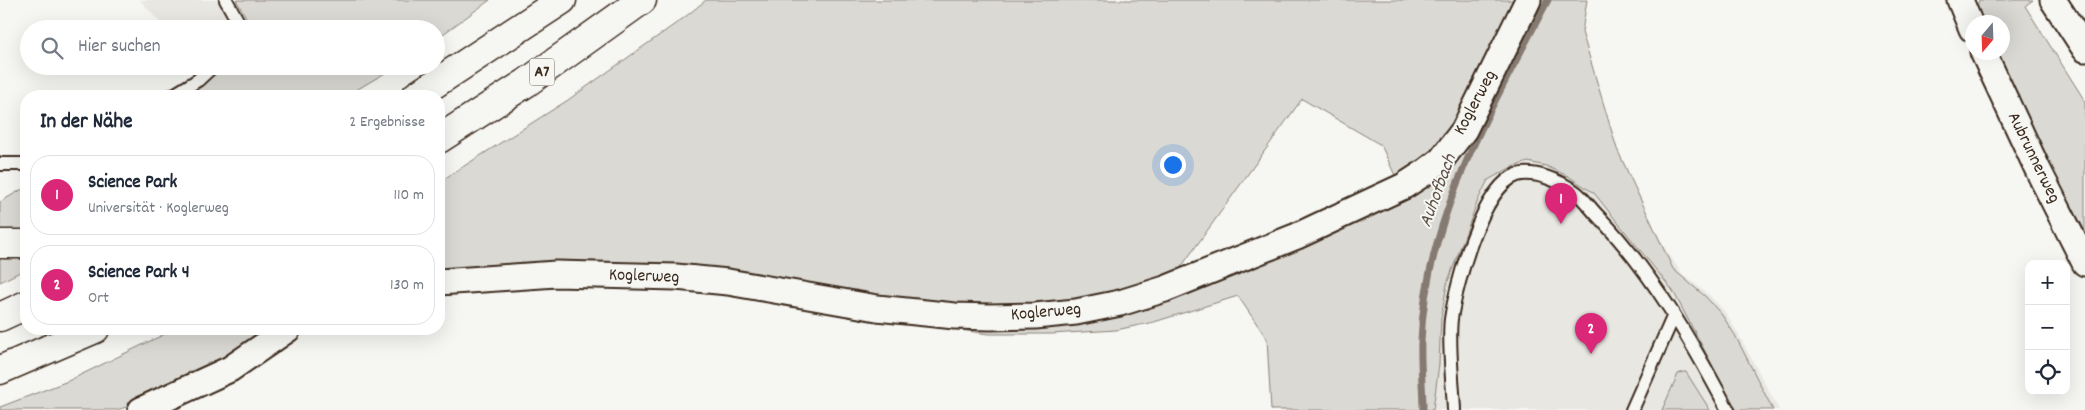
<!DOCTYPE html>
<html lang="de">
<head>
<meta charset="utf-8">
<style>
  :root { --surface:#fff; --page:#f2f2f3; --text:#1f2937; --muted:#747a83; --line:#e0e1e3; --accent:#db2777 }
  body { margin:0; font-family:Dekko,sans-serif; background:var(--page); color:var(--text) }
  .controls { position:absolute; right:15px; bottom:15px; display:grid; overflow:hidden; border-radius:10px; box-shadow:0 5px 20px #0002 }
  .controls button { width:45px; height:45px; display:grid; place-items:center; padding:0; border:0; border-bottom:1px solid var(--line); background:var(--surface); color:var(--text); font:25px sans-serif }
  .compass { position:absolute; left:1965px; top:15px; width:45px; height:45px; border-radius:50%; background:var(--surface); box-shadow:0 5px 20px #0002; rotate:199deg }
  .you { position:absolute; left:1172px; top:164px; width:18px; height:18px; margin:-12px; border:4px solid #fff; border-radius:50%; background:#1a73e8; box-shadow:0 0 0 8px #1a73e833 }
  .badge { display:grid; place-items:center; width:32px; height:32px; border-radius:50%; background:var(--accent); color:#fff; font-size:16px; font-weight:700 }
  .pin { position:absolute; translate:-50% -41px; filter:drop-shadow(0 1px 2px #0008) }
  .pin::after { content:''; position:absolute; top:26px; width:18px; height:15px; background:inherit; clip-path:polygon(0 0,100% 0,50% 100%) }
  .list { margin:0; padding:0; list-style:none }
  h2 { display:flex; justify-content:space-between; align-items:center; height:65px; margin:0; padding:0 20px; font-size:21px }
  h2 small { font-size:16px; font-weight:400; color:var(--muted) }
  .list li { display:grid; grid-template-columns:32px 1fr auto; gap:15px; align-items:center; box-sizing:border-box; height:80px; margin:0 10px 10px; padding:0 10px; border:1px solid var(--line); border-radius:20px }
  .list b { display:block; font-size:19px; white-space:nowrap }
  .list p { margin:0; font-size:16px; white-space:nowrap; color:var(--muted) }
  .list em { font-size:16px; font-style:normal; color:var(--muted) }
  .icon { flex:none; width:28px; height:28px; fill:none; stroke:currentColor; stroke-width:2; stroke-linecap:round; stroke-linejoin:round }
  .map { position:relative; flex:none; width:2085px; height:410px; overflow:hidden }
  .search { position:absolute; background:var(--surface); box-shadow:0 5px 20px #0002; left:20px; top:20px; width:425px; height:55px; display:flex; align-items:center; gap:12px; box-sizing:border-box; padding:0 18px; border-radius:28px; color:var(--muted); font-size:19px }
  .panel { position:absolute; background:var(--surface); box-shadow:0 5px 20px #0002; left:20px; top:90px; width:425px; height:245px; border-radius:20px }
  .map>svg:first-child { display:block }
  .built { fill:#e8e7e2 }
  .green { fill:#dad9d3; stroke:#8a8278 }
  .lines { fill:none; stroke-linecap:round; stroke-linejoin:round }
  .stream { stroke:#857a71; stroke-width:7 }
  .lane-casing { stroke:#3b2a1e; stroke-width:16 }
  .street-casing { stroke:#3b2a1e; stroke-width:29 }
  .highway-casing { stroke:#3b2a1e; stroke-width:31 }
  .lane { stroke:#f6f6f2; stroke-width:12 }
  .street { stroke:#f6f6f2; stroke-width:25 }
  .highway { stroke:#f6f6f2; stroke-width:28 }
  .labels { text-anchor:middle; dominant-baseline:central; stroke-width:4; stroke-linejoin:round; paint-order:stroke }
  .shield { fill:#f6f6f2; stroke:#73675e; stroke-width:1 }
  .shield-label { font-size:16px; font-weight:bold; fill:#3b2a1e }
  .street-label { font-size:18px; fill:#3b2a1e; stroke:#f6f6f2 }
  .water-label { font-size:19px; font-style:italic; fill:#605248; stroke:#f6f6f2 }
</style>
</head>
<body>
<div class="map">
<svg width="2085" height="410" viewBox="0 0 2085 410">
  <rect width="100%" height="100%" fill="#f6f6f2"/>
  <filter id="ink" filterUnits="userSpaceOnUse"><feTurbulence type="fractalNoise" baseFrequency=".02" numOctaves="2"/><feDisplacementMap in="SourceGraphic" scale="10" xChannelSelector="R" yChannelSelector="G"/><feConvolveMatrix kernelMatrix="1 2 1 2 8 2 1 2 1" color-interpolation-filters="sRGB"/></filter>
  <g filter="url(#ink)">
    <!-- built -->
    <path class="built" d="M 140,0 L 218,0 L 234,29 L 166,29 Z
      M 1582,32 L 1617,149 L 1664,247 L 1681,273 L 1710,296 L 1724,311 L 1736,330 L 1779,410 L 1433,410 L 1439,364 L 1441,318 L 1447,284 L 1478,200 L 1488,180 Z"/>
    <!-- green -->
    <path class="green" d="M 236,0 L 490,0 L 436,39 L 436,29 L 253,29 Z
      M 706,0 L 1521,0 L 1443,148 L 1398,182 L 1381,145 L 1302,99 L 1171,281 L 1137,293 L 997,311 L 829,294 L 439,275 L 439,182 L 568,100 L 685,17 Z
      M 1534,0 L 1587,0 L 1582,32 L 1617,149 L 1673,269 L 1706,297 L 1722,315 L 1735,335 L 1773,410 L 1736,410 L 1673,291 L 1594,193 L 1568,176 L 1546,166 L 1528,162 L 1510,168 L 1488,180 L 1478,200 L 1447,284 L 1441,318 L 1439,364 L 1433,410 L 1271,410 L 1267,339 L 1238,296 L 1154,322 L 1116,330 L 1051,334 L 989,334 L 916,324 L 1052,321 L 1438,174 Z
      M 1979,0 L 2033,0 L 2025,6 L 2085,101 L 2085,231 L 2052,169 L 2043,165 L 2042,162 L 2045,153 L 2008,74 L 2001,72 L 1999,69 L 2002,60 L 1999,53 L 2002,52 L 2002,22 L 1978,22 L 1975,13 Z
      M 223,66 L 397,66 L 346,96 L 184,96 Z
      M 26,187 L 26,269 L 0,282 L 0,202 Z
      M 175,329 L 278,329 L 155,398 L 117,410 L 0,410 L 0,407 L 68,381 Z
      M 1683,372 L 1686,372 L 1710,410 L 1662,410 L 1678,374 Z"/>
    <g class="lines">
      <!-- stream -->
      <path class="stream" d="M 1423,410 C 1423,387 1420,364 1421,342 C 1425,218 1492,107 1548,0"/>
      <defs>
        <path id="lane" d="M 226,0 L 242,29
          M 172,96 L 198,80 L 213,66
          M 0,164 L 26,164
          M 1454,410 C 1453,383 1448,345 1451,319 C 1456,285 1482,186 1517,175 C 1535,170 1559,181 1574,191 C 1583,197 1590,208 1598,216 C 1652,272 1692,342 1728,410
          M 1632,410 L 1674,315"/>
        <path id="street" d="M 1960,0 L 1972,29
          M 2053,0 L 2085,49
          M 1983,52 L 2038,170 L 2085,263
          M 439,282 L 556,274 L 676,277 L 728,282 L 877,308 L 955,316 L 990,317 L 1035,316 L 1076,312 L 1120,303 L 1165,289 L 1297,236 L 1404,186 L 1424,173 L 1441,160 L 1464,130 L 1528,0
          M 141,410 L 230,369 L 288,329"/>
        <path id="highway" d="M 416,96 L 562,0
          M 439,139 L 526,83 L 642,0
          M 0,244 L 26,244
          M 0,317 L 26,305
          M 0,370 L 95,329"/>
      </defs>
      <!-- lane casing -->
      <use href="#lane" class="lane-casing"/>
      <!-- street casing -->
      <use href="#street" class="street-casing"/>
      <!-- highway casing -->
      <use href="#highway" class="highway-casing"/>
      <!-- lane -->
      <use href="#lane" class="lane"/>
      <!-- street -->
      <use href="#street" class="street"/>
      <!-- highway -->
      <use href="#highway" class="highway"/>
    </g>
  </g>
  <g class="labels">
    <!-- shield labels -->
    <rect class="shield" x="529.5" y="58.5" width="25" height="27" rx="4"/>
    <g class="shield-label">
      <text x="542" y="72">A7</text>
    </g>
    <!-- street labels -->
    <g class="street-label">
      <text transform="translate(1476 103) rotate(-62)">Koglerweg</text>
      <text transform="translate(2033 158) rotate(64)">Aubrunnerweg</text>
      <text transform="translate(644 277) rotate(2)">Koglerweg</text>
      <text transform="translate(1046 313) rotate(-5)">Koglerweg</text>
    </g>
    <!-- water labels -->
    <g class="water-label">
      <text transform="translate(1439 191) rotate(-70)">Auhofbach</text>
    </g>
  </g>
</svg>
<div class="controls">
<button>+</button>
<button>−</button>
<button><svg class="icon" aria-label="locate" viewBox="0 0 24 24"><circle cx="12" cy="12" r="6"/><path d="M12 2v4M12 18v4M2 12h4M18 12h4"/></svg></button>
</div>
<svg class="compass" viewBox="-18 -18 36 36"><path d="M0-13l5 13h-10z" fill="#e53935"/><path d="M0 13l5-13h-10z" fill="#747a83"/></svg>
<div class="you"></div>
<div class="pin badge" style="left:1561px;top:224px">1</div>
<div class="pin badge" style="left:1591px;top:354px">2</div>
<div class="search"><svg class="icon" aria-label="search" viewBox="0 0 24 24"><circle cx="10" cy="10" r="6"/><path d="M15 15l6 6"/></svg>Hier suchen</div>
<section class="panel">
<h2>In der Nähe<small>2 Ergebnisse</small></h2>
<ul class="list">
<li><span class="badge">1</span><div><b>Science Park</b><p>Universität · Koglerweg</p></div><em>110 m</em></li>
<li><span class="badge">2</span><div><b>Science Park 4</b><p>Ort</p></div><em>130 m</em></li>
</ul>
</section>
</div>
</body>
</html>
